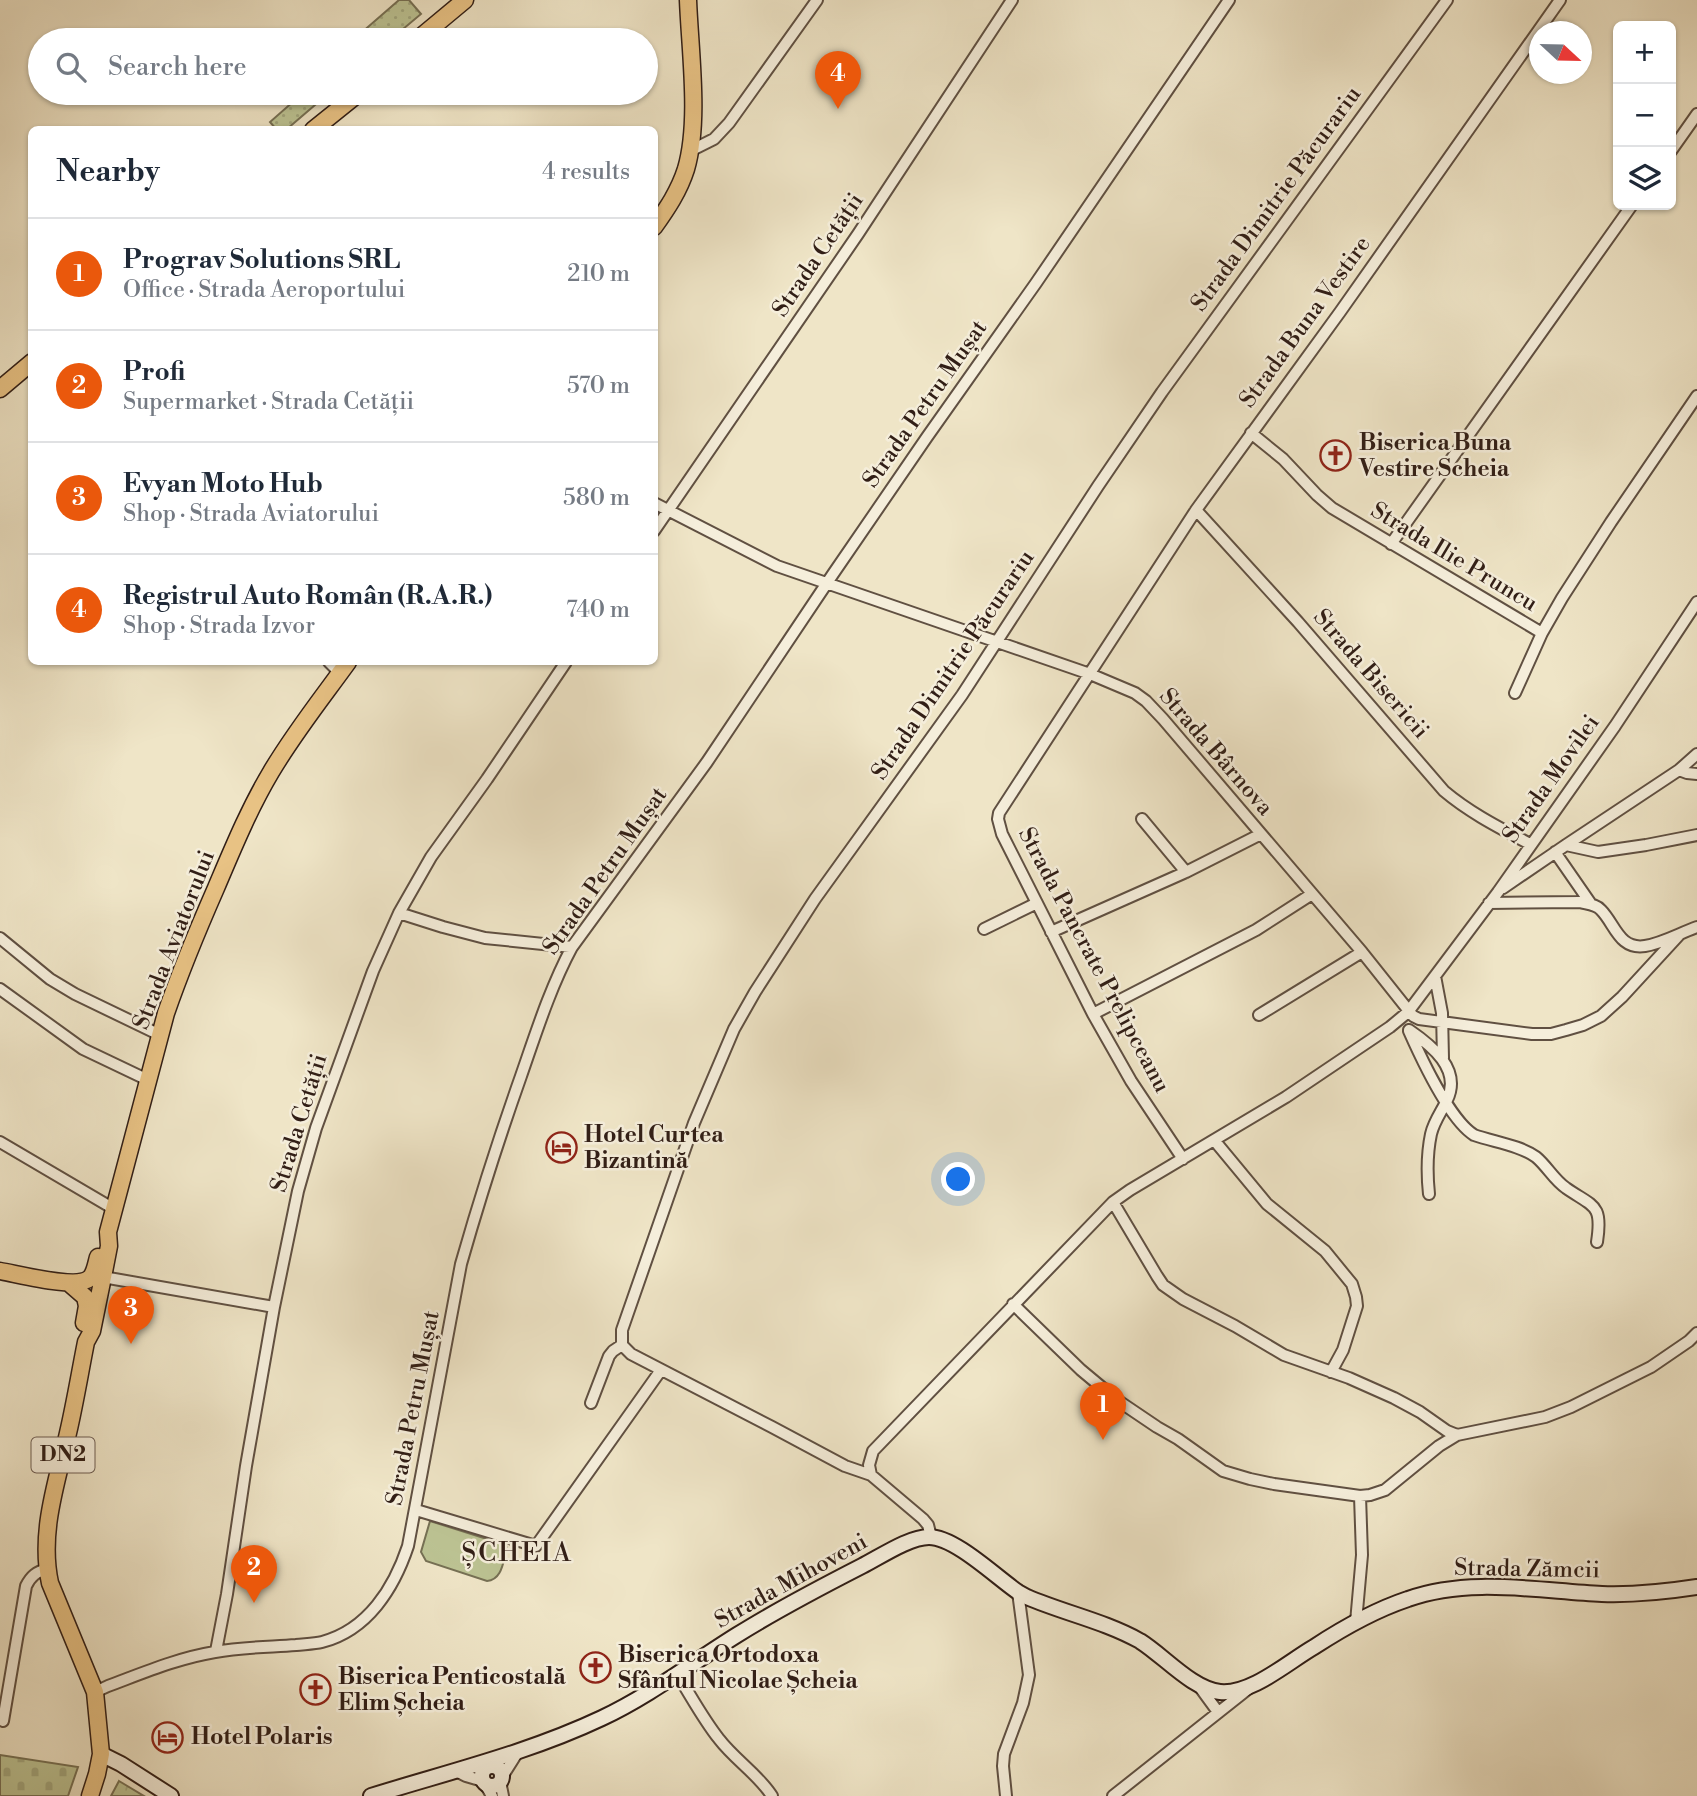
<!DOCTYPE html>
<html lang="en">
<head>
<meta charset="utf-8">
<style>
  :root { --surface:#fff; --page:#f2f2f3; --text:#1f2937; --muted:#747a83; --line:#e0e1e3; --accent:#ea580c }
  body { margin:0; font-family:"Libre Bodoni",serif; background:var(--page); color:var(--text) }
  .controls { position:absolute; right:21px; top:21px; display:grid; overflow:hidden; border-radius:10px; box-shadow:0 2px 5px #0004 }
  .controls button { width:63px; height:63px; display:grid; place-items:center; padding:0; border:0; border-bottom:2px solid var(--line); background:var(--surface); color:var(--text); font:35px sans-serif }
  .compass { position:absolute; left:1529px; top:21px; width:63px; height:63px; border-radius:50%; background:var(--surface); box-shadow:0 2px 5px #0004; rotate:112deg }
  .you { position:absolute; left:959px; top:1180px; width:24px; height:24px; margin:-18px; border:5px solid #fff; border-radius:50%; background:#1a73e8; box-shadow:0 0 0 10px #1a73e833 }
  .badge { display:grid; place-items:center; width:46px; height:46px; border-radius:50%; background:var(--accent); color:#fff; font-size:23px; font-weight:700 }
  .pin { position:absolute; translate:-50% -58px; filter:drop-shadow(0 2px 4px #0008) }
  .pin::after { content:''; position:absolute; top:37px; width:24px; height:21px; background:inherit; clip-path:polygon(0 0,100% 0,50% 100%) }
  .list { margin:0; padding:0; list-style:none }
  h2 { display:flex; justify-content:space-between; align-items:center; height:91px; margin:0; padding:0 28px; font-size:30px }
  h2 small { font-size:23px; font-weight:400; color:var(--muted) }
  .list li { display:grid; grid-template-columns:46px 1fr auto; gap:21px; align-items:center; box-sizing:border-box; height:112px; padding:0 28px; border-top:2px solid var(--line) }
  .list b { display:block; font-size:26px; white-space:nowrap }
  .list p { margin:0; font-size:23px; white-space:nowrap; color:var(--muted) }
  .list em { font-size:23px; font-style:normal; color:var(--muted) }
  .icon { flex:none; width:38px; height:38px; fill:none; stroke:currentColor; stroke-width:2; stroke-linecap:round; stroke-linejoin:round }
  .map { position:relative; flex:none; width:1697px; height:1796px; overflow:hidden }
  .search { position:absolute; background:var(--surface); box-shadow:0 2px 5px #0004; left:28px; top:28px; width:630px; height:77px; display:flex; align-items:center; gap:18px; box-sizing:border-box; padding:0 24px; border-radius:38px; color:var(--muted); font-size:26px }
  .panel { position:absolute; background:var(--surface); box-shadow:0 2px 5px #0004; left:28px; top:126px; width:630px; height:539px; border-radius:10px }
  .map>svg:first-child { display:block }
  .grass { fill:url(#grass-dots); stroke:#767054; stroke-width:2 }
  .forest { fill:url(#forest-crowns); stroke:#767054; stroke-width:2 }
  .cemetery { fill:url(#cemetery-stones); stroke:#767054; stroke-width:2 }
  .pitch { fill:#bcc393; stroke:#767054; stroke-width:2 }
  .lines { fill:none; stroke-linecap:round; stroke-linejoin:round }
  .street-casing { stroke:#605042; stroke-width:14 }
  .secondary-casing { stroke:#311e16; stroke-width:18 }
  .primary-casing { stroke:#311e16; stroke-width:19 }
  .street { stroke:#f5eedb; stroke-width:10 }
  .secondary { stroke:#f5eedb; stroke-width:14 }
  .primary { stroke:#e8c284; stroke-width:16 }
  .labels { text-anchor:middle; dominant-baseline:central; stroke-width:5; stroke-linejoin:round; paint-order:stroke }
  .shield { fill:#f5eedb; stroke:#6c5c51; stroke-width:2 }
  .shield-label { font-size:21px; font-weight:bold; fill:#311e16 }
  .street-label { font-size:23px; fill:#311e16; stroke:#f5eedb }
  .poi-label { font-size:23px; font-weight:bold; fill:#311e16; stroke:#f5eedb; text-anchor:start }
  .quarter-label { font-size:26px; letter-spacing:2px; fill:#311e16; stroke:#f5eedb }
</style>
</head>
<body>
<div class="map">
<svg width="1697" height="1796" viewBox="0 0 1697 1796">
  <defs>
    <pattern id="grass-dots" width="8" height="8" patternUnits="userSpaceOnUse" patternTransform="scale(1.75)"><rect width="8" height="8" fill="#bcc393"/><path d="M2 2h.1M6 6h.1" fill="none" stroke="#a2a77e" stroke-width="1.8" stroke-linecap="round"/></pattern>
    <pattern id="forest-crowns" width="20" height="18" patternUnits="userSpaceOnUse" patternTransform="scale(1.75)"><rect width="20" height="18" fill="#bcc393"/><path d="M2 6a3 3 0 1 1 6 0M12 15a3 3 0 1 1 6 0" fill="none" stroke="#a2a77e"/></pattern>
    <pattern id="cemetery-stones" width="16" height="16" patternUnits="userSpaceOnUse" patternTransform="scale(1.75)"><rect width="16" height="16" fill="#bcc393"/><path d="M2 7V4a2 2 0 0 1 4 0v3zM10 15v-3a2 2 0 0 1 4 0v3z" fill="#a2a77e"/></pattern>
  </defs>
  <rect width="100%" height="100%" fill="#efe5c7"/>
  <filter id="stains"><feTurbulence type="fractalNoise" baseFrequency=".00286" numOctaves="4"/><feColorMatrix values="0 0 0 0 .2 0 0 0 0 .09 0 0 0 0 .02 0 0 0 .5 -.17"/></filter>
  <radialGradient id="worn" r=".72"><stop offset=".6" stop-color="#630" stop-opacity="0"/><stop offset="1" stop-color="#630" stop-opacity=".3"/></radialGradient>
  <!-- grass -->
  <path class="grass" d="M 399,0 L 409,0 L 421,14 L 390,40 L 353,40 Z
    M 303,93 L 329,93 L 287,129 L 276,129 L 270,122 Z"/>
  <!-- forest -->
  <path class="forest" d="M 119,1781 L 144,1796 L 111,1796 Z"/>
  <!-- cemetery -->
  <path class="cemetery" d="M 0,1755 L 78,1767 L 68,1796 L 0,1796 Z"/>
  <!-- pitch -->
  <path class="pitch" d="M 430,1521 L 506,1545 L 507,1549 C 503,1562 502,1580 487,1581 L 426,1561 L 421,1552 Z"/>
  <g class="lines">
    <defs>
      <path id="street" d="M 690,151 L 714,139 L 729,123 L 817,0
        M 1671,151 L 1697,114
        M 1251,433 L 1283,459 L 1317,495 L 1332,508 L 1542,633
        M 654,503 L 777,566 L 1090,674 L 1135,693 L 1146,701 L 1163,719 L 1362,952 L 1413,1016 L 1419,1019 L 1532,1034 L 1551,1034 L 1566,1030 L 1583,1025 L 1601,1016 L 1622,997 L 1679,935
        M 1196,510 L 1298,622 L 1444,791 C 1470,813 1500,828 1530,844
        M 654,531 L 858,234 L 1012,0
        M 1391,544 L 1632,205
        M 329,662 L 340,673
        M 1515,693 L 1542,633 L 1562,598 L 1611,522 L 1697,396
        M 1679,770 L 1687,773 L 1697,774
        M 1142,819 L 1186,872
        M 1566,845 L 1598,852 L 1646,845 L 1697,835
        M 1555,852 L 1591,904
        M 1503,888 L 1566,845 L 1679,770 L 1697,754
        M 1489,903 L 1580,902 C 1587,904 1596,904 1601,910 C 1615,924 1619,950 1645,946 C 1663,943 1680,933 1697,927
        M 399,913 L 443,927 L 485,938 L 572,947
        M 984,929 L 1037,903
        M 1051,932 L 1186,872 L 1261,834
        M 0,938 L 50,979 L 75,994 L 160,1035
        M 1435,976 L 1442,1013 L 1443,1058
        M 0,989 L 83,1049 L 148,1080
        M 1093,1014 L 1256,930 L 1312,894
        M 1259,1015 L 1362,952
        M 1409,1030 C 1431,1045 1462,1069 1447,1100 C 1442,1111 1434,1121 1431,1134 C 1427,1153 1427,1175 1429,1194
        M 1409,1031 C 1421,1058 1450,1120 1474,1135 C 1494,1142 1519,1145 1536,1157 C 1547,1166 1554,1180 1566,1188 C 1593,1207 1603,1203 1597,1242
        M 1214,1140 L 1267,1204 L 1325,1251 L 1352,1284 L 1356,1297 L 1357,1306 L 1343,1350 L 1331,1372
        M 0,1142 L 114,1209
        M 1183,1159 L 1131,1081 L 1093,1014 L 1002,834 L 998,819 L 999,813 L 1196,510 L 1340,312 L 1560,0
        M 1113,1202 L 1157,1276 L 1163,1285 L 1183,1299 L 1235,1326 L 1284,1355 L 1349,1378 L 1394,1398 L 1420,1412 L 1447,1431 L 1457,1435
        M 103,1277 L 274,1307
        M 1013,1304 L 1081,1370 L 1117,1400 L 1157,1427 L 1178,1439 L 1223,1471 L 1250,1479 L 1274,1484 L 1360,1496 L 1370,1495 L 1385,1490 L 1439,1446 L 1457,1435 L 1545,1417 L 1571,1407 L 1651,1367 L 1689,1341 L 1697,1333
        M 622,1345 L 622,1330 L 694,1123 L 734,1029 L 755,992 L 815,899 L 962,695 L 1098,486 L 1162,392 L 1447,0
        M 622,1345 L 631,1354 L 772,1427 L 845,1466 L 871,1475
        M 591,1403 L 609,1356 L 613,1351 L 622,1345
        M 871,1475 L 869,1465 L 873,1451 L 1113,1202 L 1130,1190 L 1286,1097 L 1390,1027 L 1408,1012 L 1498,892 L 1615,726 L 1697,602
        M 871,1475 L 923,1519 L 928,1525 L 931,1537
        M 416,1510 L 536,1546 L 661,1370
        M 1356,1622 L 1362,1555 L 1360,1496
        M 216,1651 L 227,1594 L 246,1466 L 274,1307 L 298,1191 L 316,1128 L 373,971 L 399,913 L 431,857 L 487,779 L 566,662
        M 677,1674 C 691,1696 703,1719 719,1739 C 735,1760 758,1774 772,1796
        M 1199,1686 L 1218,1712
        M 95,1692 L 108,1686 C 143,1673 178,1658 215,1652 C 242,1647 269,1647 296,1645 C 304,1644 314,1644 322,1642 C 368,1630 394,1588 408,1546 L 461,1264 C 479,1201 499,1138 521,1076 C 536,1033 550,988 572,947 L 707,762 L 833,574 L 927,437 L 1036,283 L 1229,0
        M 3,1721 L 26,1586 C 31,1576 36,1572 47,1569
        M 456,1771 L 466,1776 L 483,1781
        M 502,1777 L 519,1750
        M 500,1781 L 503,1796
        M 485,1784 L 492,1796
        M 1006,1796 L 1003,1766 L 1004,1754 L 1023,1703 L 1029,1675 L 1018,1592
        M 1113,1796 L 1248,1689"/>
      <path id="secondary" d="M 101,1754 L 121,1764 L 171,1796
        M482 1776a10 10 0 1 1 20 0a10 10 0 1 1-20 0Z
        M 371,1796 C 448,1772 528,1753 602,1718 C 649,1696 692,1663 737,1635 C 777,1610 819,1588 862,1566 C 880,1557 909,1537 929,1537 C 955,1537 996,1577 1018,1592 L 1027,1597 C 1064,1613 1104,1621 1140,1641 C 1164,1656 1192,1689 1220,1692 C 1251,1695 1288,1662 1314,1647 C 1343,1628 1375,1610 1408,1599 C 1469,1577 1539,1591 1602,1594 C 1634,1595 1665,1592 1697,1587"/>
      <path id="primary" d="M 417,40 L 465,0
        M 313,130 L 359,93
        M 654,227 C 667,209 679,191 686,169 C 700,121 690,52 688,0
        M 0,389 L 32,362
        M 0,1271 C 18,1274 77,1290 90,1278 C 95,1273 96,1264 98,1257
        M 70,1284 L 85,1297 L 87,1306 L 84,1323
        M 90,1796 L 97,1774 L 101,1754 L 95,1692 L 50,1583 C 39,1532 57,1482 68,1433 C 75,1403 80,1372 86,1342 L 92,1331 L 103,1277 L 109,1246 L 108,1232 L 166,1013 C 181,970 198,929 216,888 C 233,848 249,809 271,772 C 294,733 322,698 348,662"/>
    </defs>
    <!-- street casing -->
    <use href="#street" class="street-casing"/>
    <!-- secondary casing -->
    <use href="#secondary" class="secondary-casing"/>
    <!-- primary casing -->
    <use href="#primary" class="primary-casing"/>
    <!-- street -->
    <use href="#street" class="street"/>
    <!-- secondary -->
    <use href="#secondary" class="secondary"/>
    <!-- primary -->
    <use href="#primary" class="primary"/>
  </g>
  <!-- icons -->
  <defs>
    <symbol id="church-ring" viewBox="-11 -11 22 22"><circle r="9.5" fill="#f5eedb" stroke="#8f2418" stroke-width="1.5"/><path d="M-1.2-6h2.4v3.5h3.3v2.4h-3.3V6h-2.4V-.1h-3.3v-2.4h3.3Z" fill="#8f2418"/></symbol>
    <symbol id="hotel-ring" viewBox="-11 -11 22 22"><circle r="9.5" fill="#f5eedb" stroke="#8f2418" stroke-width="1.5"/><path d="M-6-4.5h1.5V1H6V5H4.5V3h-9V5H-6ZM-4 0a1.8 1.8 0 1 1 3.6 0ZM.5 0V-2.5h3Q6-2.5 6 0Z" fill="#8f2418"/></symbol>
  </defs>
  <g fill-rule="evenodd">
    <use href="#church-ring" x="1318" y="438" width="35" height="35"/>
    <use href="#hotel-ring" x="544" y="1130" width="35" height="35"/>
    <use href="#church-ring" x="578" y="1650" width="35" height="35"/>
    <use href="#church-ring" x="298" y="1672" width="35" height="35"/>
    <use href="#hotel-ring" x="150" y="1720" width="35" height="35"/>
  </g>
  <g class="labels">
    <!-- shield labels -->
    <rect class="shield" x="31.5" y="1437.5" width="63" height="35" rx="5"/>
    <g class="shield-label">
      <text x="63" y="1455">DN2</text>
    </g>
    <!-- street labels -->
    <g class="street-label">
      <text transform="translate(1276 199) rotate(-54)">Strada Dimitrie Păcurariu</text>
      <text transform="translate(818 255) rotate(-56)">Strada Cetății</text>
      <text transform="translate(1305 322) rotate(-54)">Strada Buna Vestire</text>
      <text transform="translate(925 404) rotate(-55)">Strada Petru Mușat</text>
      <text transform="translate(1454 557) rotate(31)">Strada Ilie Pruncu</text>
      <text transform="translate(953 665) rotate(-56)">Strada Dimitrie Păcurariu</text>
      <text transform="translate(1371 674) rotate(49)">Strada Bisericii</text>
      <text transform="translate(1216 752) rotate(49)">Strada Bârnova</text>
      <text transform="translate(1551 779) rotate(-55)">Strada Movilei</text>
      <text transform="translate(605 871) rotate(-55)">Strada Petru Mușat</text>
      <text transform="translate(174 940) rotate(-69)">Strada Aviatorului</text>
      <text transform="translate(1094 960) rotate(62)">Strada Pancrate Prelipceanu</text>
      <text transform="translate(299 1123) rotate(-73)">Strada Cetății</text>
      <text transform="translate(413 1408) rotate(-79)">Strada Petru Mușat</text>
      <text transform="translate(1527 1569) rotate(1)">Strada Zămcii</text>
      <text transform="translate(791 1581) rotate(-29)">Strada Mihoveni</text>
    </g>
    <!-- poi labels -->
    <g class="poi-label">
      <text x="1359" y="443">Biserica Buna<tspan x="1359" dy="26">Vestire Scheia</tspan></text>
      <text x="584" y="1135">Hotel Curtea<tspan x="584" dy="26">Bizantină</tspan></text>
      <text x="618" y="1655">Biserica Ortodoxa<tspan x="618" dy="26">Sfântul Nicolae Șcheia</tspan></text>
      <text x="338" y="1677">Biserica Penticostală<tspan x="338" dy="26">Elim Șcheia</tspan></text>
      <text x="191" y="1737">Hotel Polaris</text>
    </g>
    <!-- quarter labels -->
    <g class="quarter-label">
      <text x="517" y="1553">ȘCHEIA</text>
    </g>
  </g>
  <rect width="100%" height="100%" filter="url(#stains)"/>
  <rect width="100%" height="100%" fill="url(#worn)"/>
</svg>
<div class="controls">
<button>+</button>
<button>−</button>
<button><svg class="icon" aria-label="layers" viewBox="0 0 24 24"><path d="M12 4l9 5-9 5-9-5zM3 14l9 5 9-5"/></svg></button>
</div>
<svg class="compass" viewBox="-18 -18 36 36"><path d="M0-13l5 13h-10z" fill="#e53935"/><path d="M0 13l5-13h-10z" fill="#747a83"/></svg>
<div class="you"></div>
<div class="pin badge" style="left:1103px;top:1440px">1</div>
<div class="pin badge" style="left:254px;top:1603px">2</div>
<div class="pin badge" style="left:131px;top:1344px">3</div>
<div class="pin badge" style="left:838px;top:109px">4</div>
<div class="search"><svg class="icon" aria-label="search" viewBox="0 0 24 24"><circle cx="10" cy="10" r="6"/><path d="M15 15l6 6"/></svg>Search here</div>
<section class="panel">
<h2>Nearby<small>4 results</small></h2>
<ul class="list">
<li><span class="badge">1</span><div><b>Prograv Solutions SRL</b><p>Office · Strada Aeroportului</p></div><em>210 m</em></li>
<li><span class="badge">2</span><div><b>Profi</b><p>Supermarket · Strada Cetății</p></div><em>570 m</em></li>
<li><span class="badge">3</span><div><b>Evyan Moto Hub</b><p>Shop · Strada Aviatorului</p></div><em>580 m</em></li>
<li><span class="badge">4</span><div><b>Registrul Auto Român (R.A.R.)</b><p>Shop · Strada Izvor</p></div><em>740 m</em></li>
</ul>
</section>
</div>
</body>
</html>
